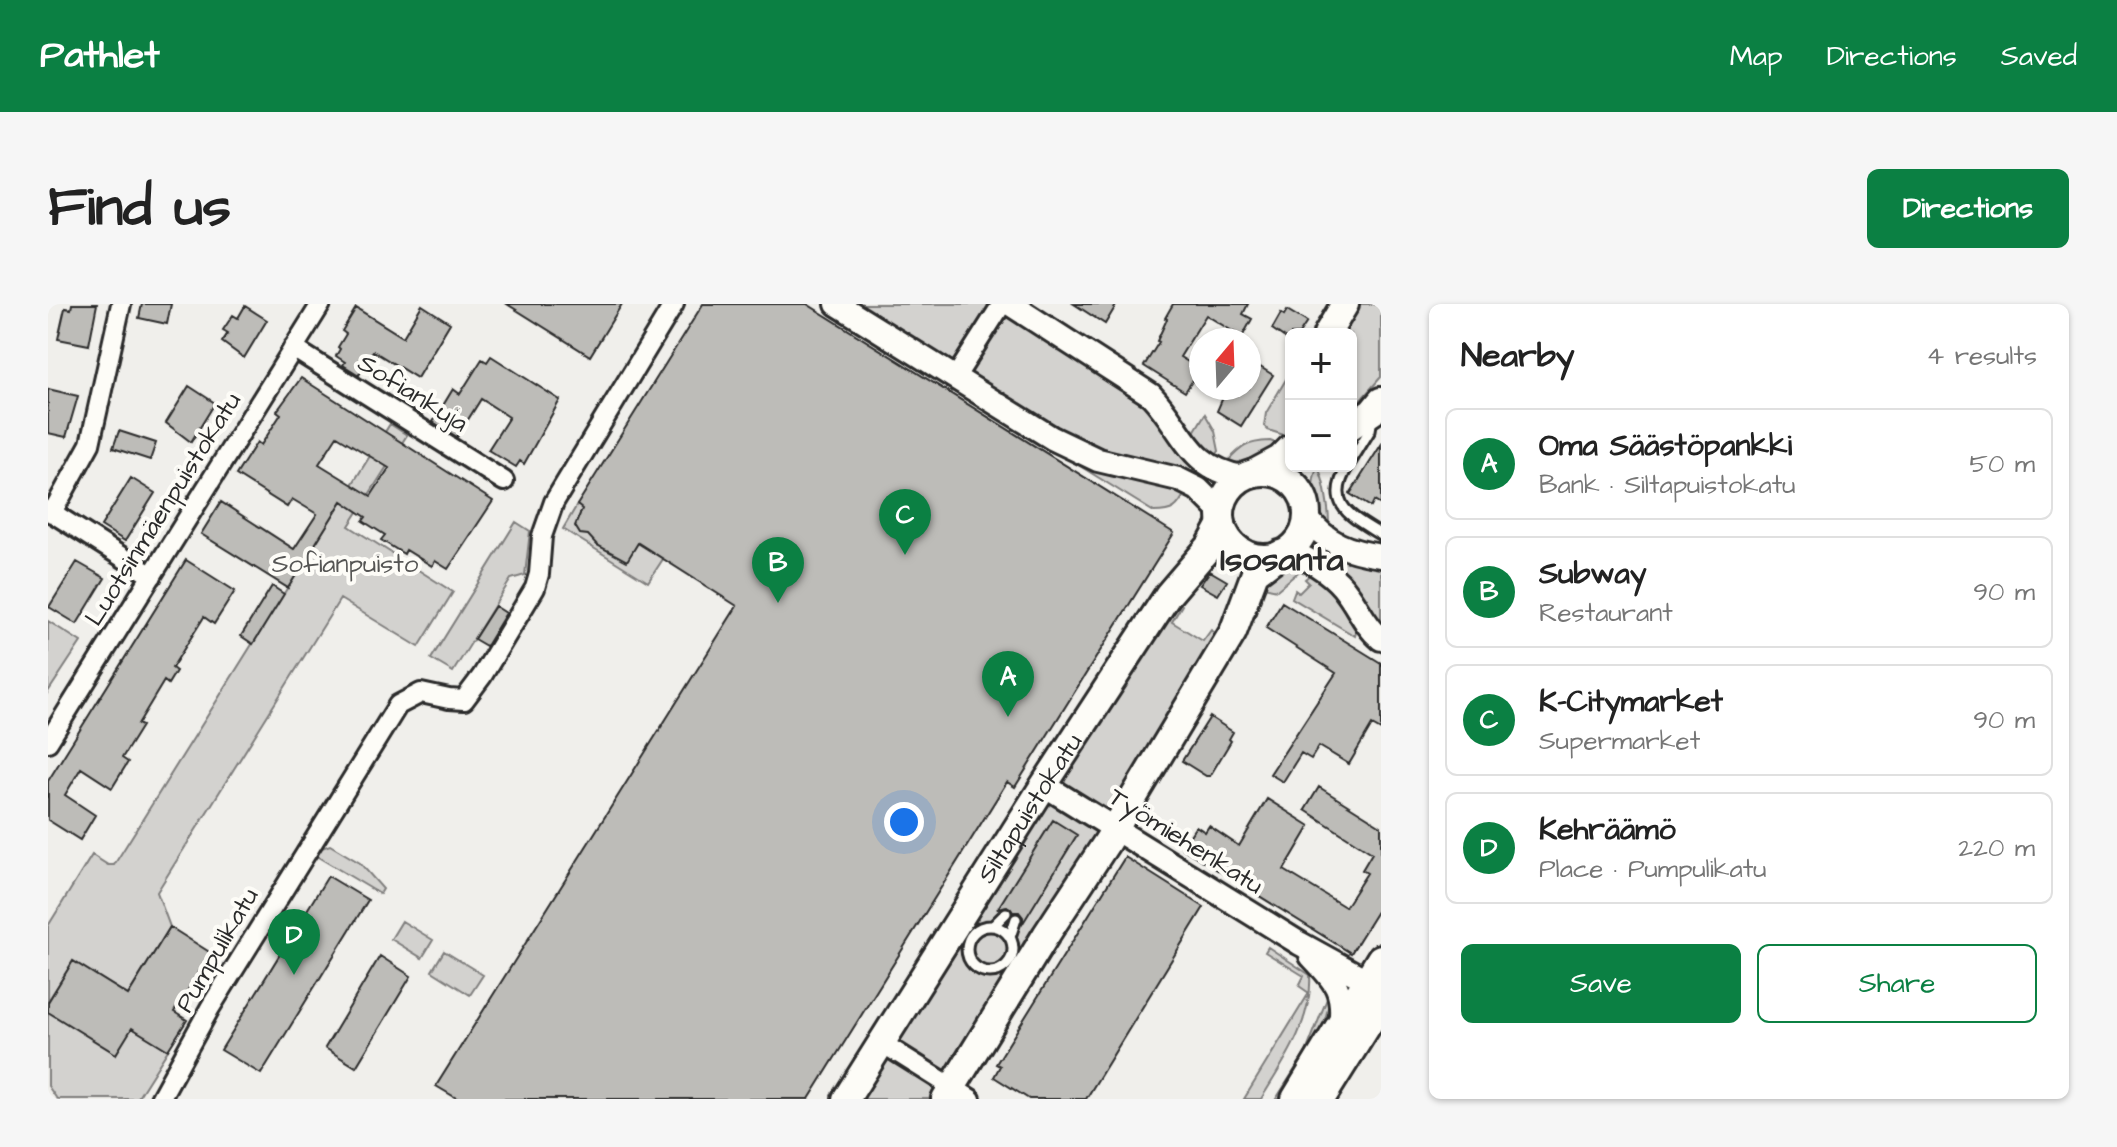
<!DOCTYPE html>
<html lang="en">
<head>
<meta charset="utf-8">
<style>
  :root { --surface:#fff; --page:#f6f6f6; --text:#222; --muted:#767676; --line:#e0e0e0; --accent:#0b8043 }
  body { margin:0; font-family:"Architects Daughter",sans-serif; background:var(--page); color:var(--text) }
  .controls { position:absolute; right:24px; top:24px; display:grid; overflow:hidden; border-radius:12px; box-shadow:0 2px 6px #0004 }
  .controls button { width:72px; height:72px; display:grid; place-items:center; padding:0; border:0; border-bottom:2px solid var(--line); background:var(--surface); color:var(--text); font:40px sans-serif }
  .compass { position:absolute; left:1141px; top:24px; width:72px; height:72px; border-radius:50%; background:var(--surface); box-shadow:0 2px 6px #0004; rotate:19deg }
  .you { position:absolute; left:856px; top:518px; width:28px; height:28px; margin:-20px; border:6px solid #fff; border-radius:50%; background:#1a73e8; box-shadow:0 0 0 12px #1a73e833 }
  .badge { display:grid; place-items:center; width:52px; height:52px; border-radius:50%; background:var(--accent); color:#fff; font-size:26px; font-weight:700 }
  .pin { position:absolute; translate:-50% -66px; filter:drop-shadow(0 2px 4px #0008) }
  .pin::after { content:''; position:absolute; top:42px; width:28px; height:24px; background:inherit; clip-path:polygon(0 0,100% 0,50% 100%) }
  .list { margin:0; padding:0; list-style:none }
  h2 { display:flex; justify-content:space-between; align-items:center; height:104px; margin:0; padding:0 32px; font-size:34px }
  h2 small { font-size:26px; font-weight:400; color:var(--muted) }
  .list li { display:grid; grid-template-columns:52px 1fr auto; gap:24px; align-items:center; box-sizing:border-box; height:112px; margin:0 16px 16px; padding:0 16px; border:2px solid var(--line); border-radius:12px }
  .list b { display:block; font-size:30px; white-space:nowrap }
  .list p { margin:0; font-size:26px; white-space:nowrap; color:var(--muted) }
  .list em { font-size:26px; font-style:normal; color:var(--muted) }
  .actions { display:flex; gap:16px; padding:24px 32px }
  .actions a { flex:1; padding:18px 0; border:2px solid var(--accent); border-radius:12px; text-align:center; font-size:28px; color:var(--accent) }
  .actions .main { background:var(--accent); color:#fff }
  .map { position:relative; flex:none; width:1333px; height:795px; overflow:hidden; border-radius:12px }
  header { display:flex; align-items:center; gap:48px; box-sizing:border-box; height:112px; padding:0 40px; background:var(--accent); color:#fff }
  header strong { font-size:38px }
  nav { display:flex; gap:44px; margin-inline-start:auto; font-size:28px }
  .intro { display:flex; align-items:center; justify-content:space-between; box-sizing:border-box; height:192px; padding:0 48px }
  h1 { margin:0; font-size:56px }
  .button { padding:20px 36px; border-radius:12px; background:var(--accent); color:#fff; font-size:28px; font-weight:700 }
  main { display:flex; gap:48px; padding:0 48px }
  aside { flex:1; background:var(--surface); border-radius:12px; box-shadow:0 2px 6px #0004 }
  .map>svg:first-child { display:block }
  .green { fill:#d3d2cf; stroke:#7f7e7d; stroke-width:2 }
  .building { fill:#bdbcb8; stroke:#2b2b2b; stroke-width:2; fill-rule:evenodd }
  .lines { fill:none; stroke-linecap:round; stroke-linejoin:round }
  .service-casing { stroke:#2b2b2b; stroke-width:15 }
  .minor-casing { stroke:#2b2b2b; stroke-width:24 }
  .tertiary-casing { stroke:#2b2b2b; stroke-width:28 }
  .secondary-casing { stroke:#2b2b2b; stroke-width:32 }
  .primary-casing { stroke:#2b2b2b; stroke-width:34 }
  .service { stroke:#fdfcf7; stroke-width:9 }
  .minor { stroke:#fdfcf7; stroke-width:18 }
  .tertiary { stroke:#fdfcf7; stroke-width:22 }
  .secondary { stroke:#fdfcf7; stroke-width:26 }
  .primary { stroke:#fdfcf7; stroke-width:28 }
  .labels { text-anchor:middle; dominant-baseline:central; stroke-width:8; stroke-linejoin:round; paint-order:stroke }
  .street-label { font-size:26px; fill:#2b2b2b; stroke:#fdfcf7 }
  .park-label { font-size:26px; fill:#555554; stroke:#fdfcf7 }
  .district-label { font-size:34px; font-weight:bold; fill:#2b2b2b; stroke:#fdfcf7 }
</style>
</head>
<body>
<header>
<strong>Pathlet</strong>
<nav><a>Map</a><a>Directions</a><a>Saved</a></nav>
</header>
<div class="intro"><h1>Find us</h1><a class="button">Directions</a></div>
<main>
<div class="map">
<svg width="1333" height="795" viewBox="0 0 1333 795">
  <rect width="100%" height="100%" fill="#f0efeb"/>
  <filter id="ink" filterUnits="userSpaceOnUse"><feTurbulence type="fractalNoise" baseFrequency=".0125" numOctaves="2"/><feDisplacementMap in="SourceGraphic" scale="16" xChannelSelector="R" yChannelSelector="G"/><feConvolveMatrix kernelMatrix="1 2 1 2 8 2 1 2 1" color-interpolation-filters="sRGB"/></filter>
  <g filter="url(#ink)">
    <!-- green -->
    <path class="green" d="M 810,0 L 943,0 L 1096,97 L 1154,167 L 1150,173 L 1096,160 L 1033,139 Z
      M 1309,0 L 1333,0 L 1333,73 L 1303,107 L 1303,30 L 1290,30 Z
      M 1243,67 L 1243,123 L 1239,132 L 1220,126 L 1216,122 L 1218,109 Z
      M 1157,110 L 1167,127 L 1171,147 L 1166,154 L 1143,133 Z
      M 342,120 L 359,131 L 301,222 L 405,288 L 371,343 L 292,295 L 109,588 L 122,623 L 80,691 L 25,658 L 0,697 L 0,622 L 44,551 L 60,561 L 66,561 Z
      M 1222,137 L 1233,141 C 1216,155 1201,160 1178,159 C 1194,142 1198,138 1222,137 Z
      M 1027,159 L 1138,187 C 1130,204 1125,208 1106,208 Z
      M 1269,163 C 1276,170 1283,215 1280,224 C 1265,205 1261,186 1269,163 Z
      M 529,201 L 615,255 L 600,278 L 515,225 Z
      M 468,218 L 482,227 L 477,271 L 463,275 L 405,368 L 383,355 Z
      M 1283,247 L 1333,260 L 1333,323 L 1278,255 Z
      M 1242,263 L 1254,265 L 1229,286 L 1211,282 L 1229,265 Z
      M 1264,269 L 1284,283 L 1310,321 L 1307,332 L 1244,294 L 1247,286 L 1251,289 L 1261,279 L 1257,275 Z
      M 1126,296 L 1134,301 L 1124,318 L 1155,337 L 1163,326 L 1171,331 L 881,795 L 814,795 Z
      M 0,317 L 33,338 L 0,388 Z
      M 282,541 L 312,559 L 335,585 L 332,590 L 265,550 L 268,546 Z
      M 354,617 L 385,636 L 374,654 L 343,635 Z
      M 1220,643 L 1262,671 C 1265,716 1236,758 1213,795 L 1196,795 L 1261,689 L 1251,682 L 1256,672 L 1217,648 Z
      M 396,647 L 435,671 L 422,691 L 384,667 Z
      M 1282,687 C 1281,726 1254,762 1236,795 L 1228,795 L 1258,748 Z
      M 0,708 L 84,724 L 120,746 L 89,795 L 9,795 L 0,782 Z"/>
    <!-- building -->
    <path class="building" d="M 24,0 L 49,0 L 41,41 L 10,35 L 17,4 L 23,5 Z
      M 94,0 L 123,0 L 119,20 L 91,14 Z
      M 459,0 L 574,0 L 542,52 Z
      M 655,0 L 759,0 L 1126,229 L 967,483 L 959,478 L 761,795 L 410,795 L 388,782 L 689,302 L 590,239 L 579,257 L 549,241 L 540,231 L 532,230 L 527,222 L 534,205 L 529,201 Z
      M 1026,0 L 1069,0 L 1057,20 Z
      M 1125,0 L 1200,0 L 1195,10 L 1204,15 L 1194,33 L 1158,11 L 1132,53 L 1152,65 L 1137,88 L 1096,62 L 1111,38 L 1109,37 L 1119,15 L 1117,14 Z
      M 374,1 L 402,19 L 369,74 L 325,47 L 311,71 L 295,61 L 297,58 L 288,52 L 292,45 L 290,43 L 298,30 L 294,27 L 308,4 L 355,33 Z
      M 197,2 L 219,16 L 196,54 L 174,38 L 180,29 L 175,26 L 185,11 L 190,14 Z
      M 1239,6 L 1259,18 L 1251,30 L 1243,30 L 1243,38 L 1224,25 L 1233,9 L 1236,11 Z
      M 443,52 L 512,96 L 476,160 L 472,157 L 468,163 L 440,146 L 461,113 L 433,95 L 409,133 L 385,118 L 405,85 L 412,90 L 434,55 L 439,58 Z
      M 1201,56 L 1225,71 L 1193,122 L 1169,107 L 1179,84 L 1201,84 Z
      M 253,74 L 445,197 L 400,265 L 387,257 L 384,262 L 358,246 L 356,250 L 333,236 L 337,231 L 315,217 L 318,213 L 294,197 L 240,284 L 153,230 L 173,198 L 246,245 L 269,210 L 244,195 L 239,203 L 188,171 L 209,138 L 213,141 L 233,110 L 229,107 ZM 289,132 L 341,164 L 323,192 L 271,160 Z
      M 141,82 L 167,99 L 143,138 L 118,119 Z
      M 0,85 L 30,92 L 18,133 L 0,129 Z
      M 71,127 L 108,139 L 102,156 L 65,144 Z
      M 1333,141 L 1333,201 L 1326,197 L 1323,203 L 1302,190 Z
      M 83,174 L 107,189 L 77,237 L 53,222 Z
      M 138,256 L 187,287 L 166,320 L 156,313 L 124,364 L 128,367 L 120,380 L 116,377 L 90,420 L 94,422 L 74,454 L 80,458 L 64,484 L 33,464 L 17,491 L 47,511 L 32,536 L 0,516 L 0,477 Z
      M 29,258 L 57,274 L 29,320 L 1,303 Z
      M 1162,267 L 1179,277 L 1170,291 L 1152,281 Z
      M 224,282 L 236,290 L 205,340 L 193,332 Z
      M 1234,298 L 1333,359 L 1333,426 L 1324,421 L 1301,460 L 1271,442 L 1263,455 L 1253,449 L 1235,478 L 1222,470 L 1288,369 L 1218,324 Z
      M 447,302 L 458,309 L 438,342 L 426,335 Z
      M 1162,413 L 1185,428 L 1181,435 L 1183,437 L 1162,472 L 1158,472 L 1134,457 Z
      M 1271,483 L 1333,522 L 1333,601 L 1303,649 L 1134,544 L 1148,522 L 1157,528 L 1161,522 L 1191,542 L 1219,495 L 1262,522 L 1236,566 L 1297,603 L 1319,569 L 1314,566 L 1324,549 L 1257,506 Z
      M 1005,516 L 1029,531 L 975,619 L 975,613 L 971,608 L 965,608 L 959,602 L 950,604 Z
      M 1077,553 L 1156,603 L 1038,795 L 981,795 L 946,773 L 952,762 L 948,760 Z
      M 280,572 L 320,596 L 213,770 L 173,746 Z
      M 122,623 L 163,649 L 126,708 L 139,716 L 120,746 L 84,724 L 68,750 L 0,708 L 0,698 L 25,657 L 80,691 Z
      M 332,652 L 363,672 L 308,763 L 277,744 Z"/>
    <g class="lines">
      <defs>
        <path id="service" d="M 1303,157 L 1322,126 L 1324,114
          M 1300,162 C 1276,201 1303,212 1333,231
          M919 645a23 23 0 1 1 46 0a23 23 0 1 1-46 0Z
          M 945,622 L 958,609
          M 962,633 L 968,615"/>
        <path id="minor" d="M 245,44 L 456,177
          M 907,74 L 954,0
          M 0,206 L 104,272
          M 4,209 L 42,140 L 73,0
          M 0,438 L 273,0
          M 834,739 L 923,795
          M 112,795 L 162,704 L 350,401 L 373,389 L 401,395 L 416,396 L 434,372 L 487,284 L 491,270 L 494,232 L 506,198 L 626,0"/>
        <path id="tertiary" d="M 789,0 L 1004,134 L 1050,156 L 1130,175 L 1150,185 L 1173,208
          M 962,0 L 1103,91 C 1137,127 1140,164 1195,173
          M 1258,213 C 1280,240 1299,247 1333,252
          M 1240,246 C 1263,256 1286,269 1300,290 C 1311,305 1318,323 1333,335
          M 996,481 L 1251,639 L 1320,677 L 1325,692
          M 1263,652 C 1287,677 1297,686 1292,723"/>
        <g id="secondary">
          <path d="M 1279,30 L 1297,0"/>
          <path d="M 1303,122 L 1324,108 L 1333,97"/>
          <circle cx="1216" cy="211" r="43"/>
          <path d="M 1206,169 L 1232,155 L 1243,144"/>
          <path id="s1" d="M 798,795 L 996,481 L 1120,291 L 1162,242 L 1174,220"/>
          <path d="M 897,795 L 998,631 L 1059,538 L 1185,328 L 1207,269 L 1232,250"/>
        </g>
        <path id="primary" d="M 1248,795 L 1333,655
          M 1272,795 L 1333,698"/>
      </defs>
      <!-- service casing -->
      <use href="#service" class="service-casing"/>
      <!-- minor casing -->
      <use href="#minor" class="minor-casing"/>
      <!-- tertiary casing -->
      <use href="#tertiary" class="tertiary-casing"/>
      <!-- secondary casing -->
      <use href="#secondary" class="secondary-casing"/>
      <!-- primary casing -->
      <use href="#primary" class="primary-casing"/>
      <!-- service -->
      <use href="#service" class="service"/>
      <!-- minor -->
      <use href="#minor" class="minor"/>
      <!-- tertiary -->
      <use href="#tertiary" class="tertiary"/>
      <!-- secondary -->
      <use href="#secondary" class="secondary"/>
      <!-- primary -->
      <use href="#primary" class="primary"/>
    </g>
  </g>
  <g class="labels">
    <!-- street labels -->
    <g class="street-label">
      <text transform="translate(365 89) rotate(32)">Sofiankuja</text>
      <text transform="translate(115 205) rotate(-58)">Luotsinmäenpuistokatu</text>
      <text stroke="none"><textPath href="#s1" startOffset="344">Siltapuistokatu</textPath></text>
      <text transform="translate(1138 537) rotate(32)">Työmiehenkatu</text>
      <text transform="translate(169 646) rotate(-60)">Pumpulikatu</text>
    </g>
    <!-- park labels -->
    <g class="park-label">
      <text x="297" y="260">Sofianpuisto</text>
    </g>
    <!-- district labels -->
    <g class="district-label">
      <text x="1234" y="256">Isosanta</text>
    </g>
  </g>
</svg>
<div class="controls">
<button>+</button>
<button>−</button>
</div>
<svg class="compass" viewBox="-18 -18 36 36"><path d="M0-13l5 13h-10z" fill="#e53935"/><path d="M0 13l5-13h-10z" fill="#767676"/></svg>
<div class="you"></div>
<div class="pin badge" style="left:960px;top:413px">A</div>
<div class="pin badge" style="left:730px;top:299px">B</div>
<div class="pin badge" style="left:857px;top:251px">C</div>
<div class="pin badge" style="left:246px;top:671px">D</div>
</div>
<aside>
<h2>Nearby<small>4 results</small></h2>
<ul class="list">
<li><span class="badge">A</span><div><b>Oma Säästöpankki</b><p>Bank · Siltapuistokatu</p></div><em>50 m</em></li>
<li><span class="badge">B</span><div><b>Subway</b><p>Restaurant</p></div><em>90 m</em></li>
<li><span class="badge">C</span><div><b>K-Citymarket</b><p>Supermarket</p></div><em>90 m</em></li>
<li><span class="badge">D</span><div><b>Kehräämö</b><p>Place · Pumpulikatu</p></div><em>220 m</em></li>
</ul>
<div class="actions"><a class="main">Save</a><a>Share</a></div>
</aside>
</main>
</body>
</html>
